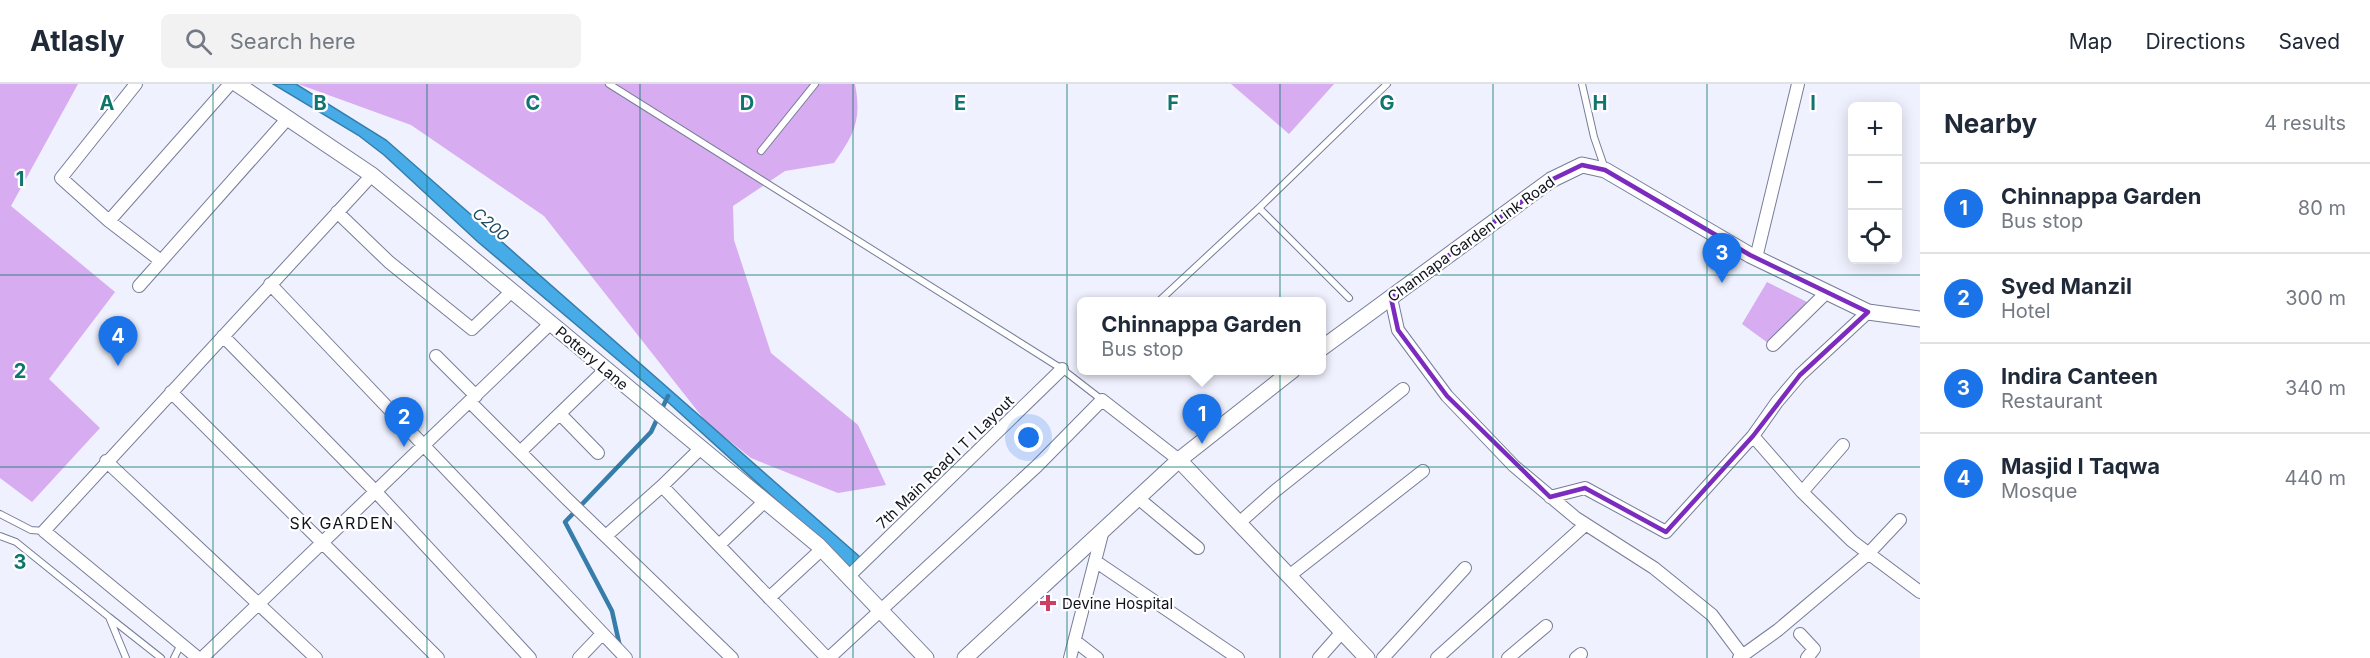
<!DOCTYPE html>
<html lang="en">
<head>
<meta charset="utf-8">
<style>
  :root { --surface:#fff; --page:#f2f2f3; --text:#1f2937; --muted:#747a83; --line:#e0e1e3; --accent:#1a73e8 }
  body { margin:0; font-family:Inter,sans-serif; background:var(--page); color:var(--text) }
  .controls { position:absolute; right:18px; top:18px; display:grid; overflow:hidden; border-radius:9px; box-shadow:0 3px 15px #0003 }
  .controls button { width:54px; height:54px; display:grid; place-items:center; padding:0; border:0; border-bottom:2px solid var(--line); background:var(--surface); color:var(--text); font:30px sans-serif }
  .you { position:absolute; left:1029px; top:354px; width:21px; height:21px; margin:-15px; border:4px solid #fff; border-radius:50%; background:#1a73e8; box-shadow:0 0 0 9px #1a73e833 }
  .badge { display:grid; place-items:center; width:39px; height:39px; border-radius:50%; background:var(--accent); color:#fff; font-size:20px; font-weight:700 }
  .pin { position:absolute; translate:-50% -50px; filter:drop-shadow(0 2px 3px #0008) }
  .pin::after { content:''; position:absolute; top:32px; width:21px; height:18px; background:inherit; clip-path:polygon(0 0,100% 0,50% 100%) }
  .popup { position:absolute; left:1077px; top:213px; width:249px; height:78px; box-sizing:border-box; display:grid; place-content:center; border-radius:9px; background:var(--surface); filter:drop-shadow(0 2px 4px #0005); font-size:20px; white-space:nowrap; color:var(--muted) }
  .popup b { font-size:22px; color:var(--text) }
  .popup::after { content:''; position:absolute; left:50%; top:100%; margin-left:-12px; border:12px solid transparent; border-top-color:var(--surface) }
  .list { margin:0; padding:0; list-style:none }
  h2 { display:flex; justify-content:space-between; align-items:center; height:78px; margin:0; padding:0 24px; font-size:26px }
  h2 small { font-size:20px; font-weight:400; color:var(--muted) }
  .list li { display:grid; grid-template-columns:39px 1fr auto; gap:18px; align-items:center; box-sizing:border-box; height:90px; padding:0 24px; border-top:2px solid var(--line) }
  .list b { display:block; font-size:22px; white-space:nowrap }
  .list p { margin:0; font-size:20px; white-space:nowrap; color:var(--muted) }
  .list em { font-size:20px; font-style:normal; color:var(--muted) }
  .icon { flex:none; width:33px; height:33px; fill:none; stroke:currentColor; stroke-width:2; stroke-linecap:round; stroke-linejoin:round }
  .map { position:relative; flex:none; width:1920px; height:574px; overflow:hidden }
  header { display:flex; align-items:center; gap:36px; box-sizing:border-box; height:84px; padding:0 30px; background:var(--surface); border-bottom:2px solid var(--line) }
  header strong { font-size:28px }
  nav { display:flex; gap:33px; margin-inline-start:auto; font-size:21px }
  .search { width:420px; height:54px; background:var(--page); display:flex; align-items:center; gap:15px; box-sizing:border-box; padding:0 21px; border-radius:9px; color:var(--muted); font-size:22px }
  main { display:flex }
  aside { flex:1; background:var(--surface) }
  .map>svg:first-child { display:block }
  .green { fill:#d7acf0 }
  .water { fill:#46abe6; stroke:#367da9; stroke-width:1.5 }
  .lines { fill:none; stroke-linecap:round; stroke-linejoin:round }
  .stream { stroke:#367da9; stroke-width:4.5 }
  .service-casing { stroke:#777d97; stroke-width:8 }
  .minor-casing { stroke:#777d97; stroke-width:14 }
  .tertiary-casing { stroke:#777d97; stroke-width:17 }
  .service { stroke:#fff; stroke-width:6 }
  .minor { stroke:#fff; stroke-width:12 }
  .tertiary { stroke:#fff; stroke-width:15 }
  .marked { fill:none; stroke:#7b2cbf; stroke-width:4.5; stroke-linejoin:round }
  .grid { fill:none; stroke:#0f766e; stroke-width:1.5; stroke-opacity:0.55 }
  .poi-dot { fill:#cd3e64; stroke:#fff; stroke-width:2 }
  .labels { text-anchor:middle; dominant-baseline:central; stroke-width:4.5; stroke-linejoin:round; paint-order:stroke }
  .street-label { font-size:15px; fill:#10121c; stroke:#fff }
  .poi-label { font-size:15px; fill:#10121c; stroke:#fff; text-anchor:start }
  .water-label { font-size:16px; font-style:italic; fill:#214a63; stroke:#fff }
  .neighbourhood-label { font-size:16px; letter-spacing:1.5px; fill:#10121c; stroke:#fff }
  .grid-label { font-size:20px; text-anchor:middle; font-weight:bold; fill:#0f766e; stroke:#fff; stroke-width:4.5; stroke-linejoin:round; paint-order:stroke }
</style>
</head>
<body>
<header>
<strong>Atlasly</strong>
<div class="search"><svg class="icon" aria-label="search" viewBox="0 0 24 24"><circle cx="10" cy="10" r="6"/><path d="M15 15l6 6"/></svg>Search here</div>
<nav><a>Map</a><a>Directions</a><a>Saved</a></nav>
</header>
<main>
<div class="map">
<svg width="1920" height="574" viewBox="0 0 1920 574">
  <rect width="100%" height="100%" fill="#eff1fe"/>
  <!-- green -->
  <path class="green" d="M 0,0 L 78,0 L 11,122 L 115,208 L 49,295 L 100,344 L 32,418 L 0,394 Z
    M 298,0 L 855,0 C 862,37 854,50 834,79 L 785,87 L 733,122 L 734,156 L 771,269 L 858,341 L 886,401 L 838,409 L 751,374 L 707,339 L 544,132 L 411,41 Z
    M 1231,0 L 1334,0 L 1289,50 Z
    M 1767,198 L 1807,218 L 1768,259 L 1742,240 Z"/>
  <!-- water -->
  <path class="water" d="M 273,0 L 296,0 L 386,56 L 860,473 L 850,483 L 670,320 L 478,158 L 384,71 L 358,51 Z"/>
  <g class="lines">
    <!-- stream -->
    <path class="stream" d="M 620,563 L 612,527 L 565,438 L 651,348 L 668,312"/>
    <defs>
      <path id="service" d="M 609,0 L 1062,285 L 1102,316
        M 1582,0 L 1594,53 L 1605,85
        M 761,67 L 815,0
        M 1259,124 L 1387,0
        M 1158,218 L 1259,124 L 1349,214
        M 0,430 L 31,446 L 44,447
        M 0,452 L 16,458 L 109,533 L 126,574
        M 109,533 L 161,574
        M 174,574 L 181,560"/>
      <path id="minor" d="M 136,0 L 61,94 L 109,137 L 161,177
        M 337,128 L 389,178 L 472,245 L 512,207
        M 109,137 L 230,0
        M 1756,174 L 1798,0
        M 270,200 L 626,574
        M 139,202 L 288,34
        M 1391,214 L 1398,246 L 1447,312 L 1514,382 L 1576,434 L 1654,484 L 1712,531 L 1742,571
        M 223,252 L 376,408 L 530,574
        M 1773,261 L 1827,208
        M 436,272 L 476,312
        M 171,308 L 438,574
        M 470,318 L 567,415 L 732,574
        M 560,330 L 598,369
        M 1753,352 L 1802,408 L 1852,457 L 1920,508
        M 520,368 L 606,285
        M 106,377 L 316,574
        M 662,402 L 827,574
        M 1802,408 L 1843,361
        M 1550,413 L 1585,404 L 1666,448 L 1753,352 L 1777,318 L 1800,291 L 1868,228
        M 1138,414 L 1198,464
        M 1239,439 L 1275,407 L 1403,305
        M 607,451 L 662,402 L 701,364
        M 719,461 L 765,417
        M 1095,477 L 1238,574
        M 849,492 L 1062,285
        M 1289,492 L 1423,387
        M 769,514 L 822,465
        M 1800,550 L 1814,565 L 1807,574
        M 1075,557 L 1097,574
        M 198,574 L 44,447 L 372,91
        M 202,574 L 551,239
        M 579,574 L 602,550
        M 829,574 L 1037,382 L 1102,316 L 1179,376
        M 1070,574 L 1103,446
        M 1319,574 L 1342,548
        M 1383,574 L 1465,484
        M 1437,574 L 1585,441
        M 1508,574 L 1546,542
        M 1576,574 L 1581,570
        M 1739,574 L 1778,546 L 1868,470 L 1900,436"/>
      <path id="tertiary" d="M 237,0 L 372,91 L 818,461 L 926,574
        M 1322,264 L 1551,96 L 1582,81 L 1605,86 L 1750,171 L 1868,228 L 1920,235
        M 1179,376 L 1367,574
        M 965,574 L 1179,376 L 1293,286"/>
    </defs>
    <!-- service casing -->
    <use href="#service" class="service-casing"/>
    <!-- minor casing -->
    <use href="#minor" class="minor-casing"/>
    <!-- tertiary casing -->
    <use href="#tertiary" class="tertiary-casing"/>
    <!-- service -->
    <use href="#service" class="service"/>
    <!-- minor -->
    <use href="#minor" class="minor"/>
    <!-- tertiary -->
    <use href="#tertiary" class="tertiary"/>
  </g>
  <!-- marked area -->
  <path class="marked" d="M 1582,81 L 1605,86 L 1750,171 L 1868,228 L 1800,291 L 1753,352 L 1666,448 L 1585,404 L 1550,413 L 1447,312 L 1398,246 L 1391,214 L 1551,96 Z"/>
  <!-- grid -->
  <path class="grid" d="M 213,0 L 213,574M 427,0 L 427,574M 640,0 L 640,574M 853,0 L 853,574M 1067,0 L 1067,574M 1280,0 L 1280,574M 1493,0 L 1493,574M 1707,0 L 1707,574M 0,191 L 1920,191M 0,383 L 1920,383"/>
  <!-- markers -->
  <path class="poi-dot" d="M1045 510h6v6h6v6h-6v6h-6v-6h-6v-6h6z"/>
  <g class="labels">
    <!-- street labels -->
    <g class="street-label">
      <text transform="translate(1471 155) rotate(-36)">Channapa Garden Link Road</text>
      <text transform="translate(592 274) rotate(40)">Pottery Lane</text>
      <text transform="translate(945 378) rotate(-44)">7th Main Road I T I Layout</text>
    </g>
    <!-- poi labels -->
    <g class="poi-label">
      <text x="1062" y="519">Devine Hospital</text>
    </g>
    <!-- water labels -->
    <g class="water-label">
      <text transform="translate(491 140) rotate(41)">C200</text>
    </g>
    <!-- neighbourhood labels -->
    <g class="neighbourhood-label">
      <text x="342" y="439">SK GARDEN</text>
    </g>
  </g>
  <g class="grid-label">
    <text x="107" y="26">A</text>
    <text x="320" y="26">B</text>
    <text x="533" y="26">C</text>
    <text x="747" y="26">D</text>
    <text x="960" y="26">E</text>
    <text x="1173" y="26">F</text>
    <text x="1387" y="26">G</text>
    <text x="1600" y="26">H</text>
    <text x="1813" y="26">I</text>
    <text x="20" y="102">1</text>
    <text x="20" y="294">2</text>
    <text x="20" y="485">3</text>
  </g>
</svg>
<div class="controls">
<button>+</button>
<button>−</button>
<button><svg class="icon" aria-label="locate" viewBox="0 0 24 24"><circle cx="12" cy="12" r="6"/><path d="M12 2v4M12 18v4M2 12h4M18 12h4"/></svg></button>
</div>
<div class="you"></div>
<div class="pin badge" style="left:1202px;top:360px">1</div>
<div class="popup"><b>Chinnappa Garden</b>Bus stop</div>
<div class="pin badge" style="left:404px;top:363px">2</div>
<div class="pin badge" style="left:1722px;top:199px">3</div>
<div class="pin badge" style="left:118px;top:282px">4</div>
</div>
<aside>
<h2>Nearby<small>4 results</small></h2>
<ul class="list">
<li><span class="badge">1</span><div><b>Chinnappa Garden</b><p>Bus stop</p></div><em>80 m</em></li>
<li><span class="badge">2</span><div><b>Syed Manzil</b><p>Hotel</p></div><em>300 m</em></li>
<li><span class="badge">3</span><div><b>Indira Canteen</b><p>Restaurant</p></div><em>340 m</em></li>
<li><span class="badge">4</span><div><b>Masjid I Taqwa</b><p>Mosque</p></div><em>440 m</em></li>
</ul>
</aside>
</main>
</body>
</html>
